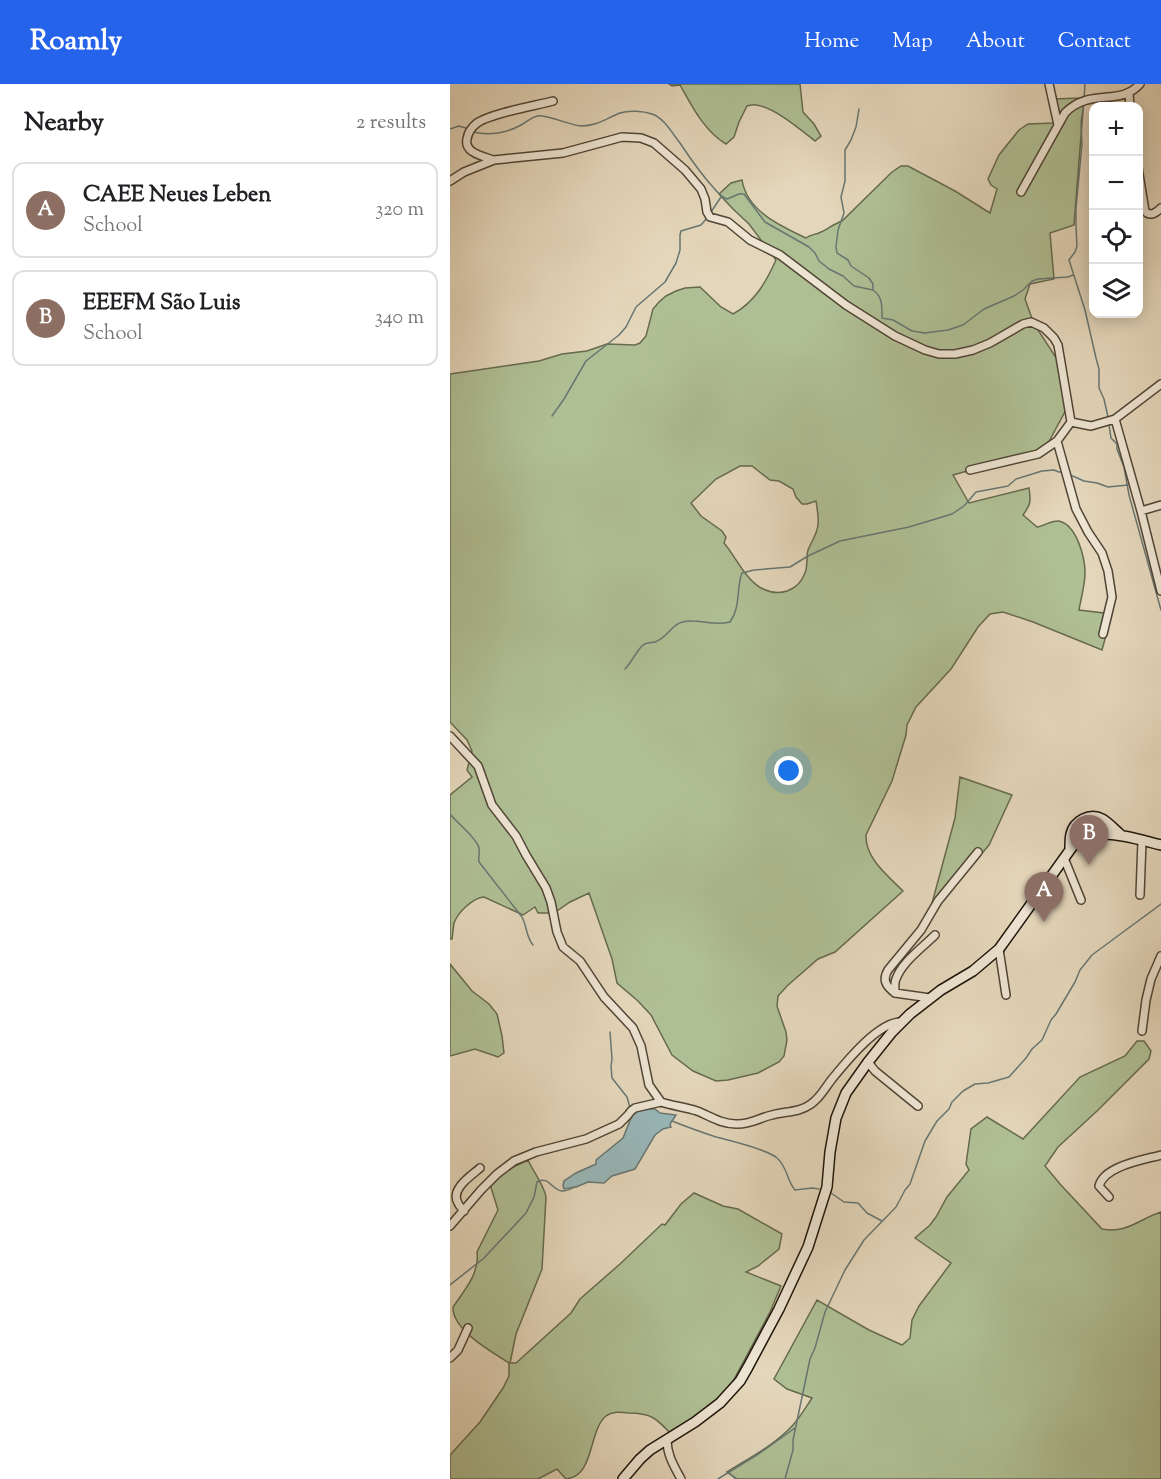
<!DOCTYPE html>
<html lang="en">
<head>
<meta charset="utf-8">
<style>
  :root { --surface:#fff; --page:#f2f2f2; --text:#202124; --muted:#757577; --line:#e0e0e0; --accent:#2563eb }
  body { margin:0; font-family:"Sorts Mill Goudy",serif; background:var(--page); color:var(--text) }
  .controls { position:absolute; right:18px; top:18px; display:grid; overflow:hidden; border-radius:12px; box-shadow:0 3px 15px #0003 }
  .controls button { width:54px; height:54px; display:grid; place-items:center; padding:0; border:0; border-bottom:2px solid var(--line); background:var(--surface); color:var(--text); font:30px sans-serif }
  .you { position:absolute; left:339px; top:687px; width:21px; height:21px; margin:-15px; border:4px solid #fff; border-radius:50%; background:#1a73e8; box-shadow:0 0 0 9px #1a73e833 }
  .badge { display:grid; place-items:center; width:39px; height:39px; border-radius:50%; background:var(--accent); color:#fff; font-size:20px; font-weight:700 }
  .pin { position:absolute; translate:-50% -50px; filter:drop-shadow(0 2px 3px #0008) }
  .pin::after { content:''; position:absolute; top:32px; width:21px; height:18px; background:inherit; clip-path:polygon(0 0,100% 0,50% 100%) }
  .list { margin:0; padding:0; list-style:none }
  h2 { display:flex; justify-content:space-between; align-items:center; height:78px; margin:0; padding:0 24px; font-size:26px }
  h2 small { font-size:20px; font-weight:400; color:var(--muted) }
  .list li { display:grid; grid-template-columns:39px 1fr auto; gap:18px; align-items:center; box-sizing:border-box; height:96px; margin:0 12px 12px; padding:0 12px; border:2px solid var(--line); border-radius:12px }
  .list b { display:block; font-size:22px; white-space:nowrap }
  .list p { margin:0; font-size:20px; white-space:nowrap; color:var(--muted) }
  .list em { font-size:20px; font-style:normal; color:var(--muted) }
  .icon { flex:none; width:33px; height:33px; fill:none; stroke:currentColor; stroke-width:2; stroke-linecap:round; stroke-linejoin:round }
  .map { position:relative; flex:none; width:711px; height:1395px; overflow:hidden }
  header { display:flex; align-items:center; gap:36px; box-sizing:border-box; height:84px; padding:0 30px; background:var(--accent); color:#fff }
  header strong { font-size:28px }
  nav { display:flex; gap:33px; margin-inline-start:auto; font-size:21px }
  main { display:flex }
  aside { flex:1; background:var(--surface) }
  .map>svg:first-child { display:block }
  .green { fill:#afbf94; stroke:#666a4f; stroke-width:1.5; fill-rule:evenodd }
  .water { fill:#98b7b8; stroke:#677672; stroke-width:1.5 }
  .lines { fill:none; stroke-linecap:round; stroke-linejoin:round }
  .stream { stroke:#677672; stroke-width:1.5 }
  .street-casing { stroke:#504536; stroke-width:10 }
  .secondary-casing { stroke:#1e150a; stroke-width:12 }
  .street { stroke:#ede4d2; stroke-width:7 }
  .secondary { stroke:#ede4d2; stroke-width:9 }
</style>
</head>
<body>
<header>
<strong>Roamly</strong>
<nav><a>Home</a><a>Map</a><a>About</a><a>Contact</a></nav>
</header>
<main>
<aside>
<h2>Nearby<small>2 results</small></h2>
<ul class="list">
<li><span class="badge" style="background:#8d6e63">A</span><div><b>CAEE Neues Leben</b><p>School</p></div><em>320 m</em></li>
<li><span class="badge" style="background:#8d6e63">B</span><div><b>EEEFM São Luis</b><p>School</p></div><em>340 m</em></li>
</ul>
</aside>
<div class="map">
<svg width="711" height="1395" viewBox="0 0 711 1395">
  <rect width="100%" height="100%" fill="#e4d6ba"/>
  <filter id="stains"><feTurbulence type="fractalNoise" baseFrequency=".00333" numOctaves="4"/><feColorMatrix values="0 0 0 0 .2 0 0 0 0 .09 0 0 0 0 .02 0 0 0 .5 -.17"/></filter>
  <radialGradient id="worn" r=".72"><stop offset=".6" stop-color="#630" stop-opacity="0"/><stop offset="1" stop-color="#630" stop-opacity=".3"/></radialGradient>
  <!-- green -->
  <path class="green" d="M 219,0 L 350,0 L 353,28 L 364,40 L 371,52 L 365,57 C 351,46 324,23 306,21 C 303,20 301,21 297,22 L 289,38 L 284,53 L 276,60 C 254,47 242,22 230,1 L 222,2 Z
    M 634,14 L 624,141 L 600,149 L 604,195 L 580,200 L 575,215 L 584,240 L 607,275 L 616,303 L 618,322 L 596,363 L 579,376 L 535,382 L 503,391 L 519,419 L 579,404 C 581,417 581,420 573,431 L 587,443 C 594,442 602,436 609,437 C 627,441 635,474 635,489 C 635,501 631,514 629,526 L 662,530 L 652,566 L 583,538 L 553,528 L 540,530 L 528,543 L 501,585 L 466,623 L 457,641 L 456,651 L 442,697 L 416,751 C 415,774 438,792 453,807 L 385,868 L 368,875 L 337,902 L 328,912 L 327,922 L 336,948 L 337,956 L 334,972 L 329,978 L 308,989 L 278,996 L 266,997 L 243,987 L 222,971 L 201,931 L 188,917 L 167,899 L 162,875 L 139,809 L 120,818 L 104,829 L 88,829 L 85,823 L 73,831 L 34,813 C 23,814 8,828 4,839 C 3,844 3,850 2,855 L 0,855 L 0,711 L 22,693 L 17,686 L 22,667 L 17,656 L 0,638 L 0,290 L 89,277 L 112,270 L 137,267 L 157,260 L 185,261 L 190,259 L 196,252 L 203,225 L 209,218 L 216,212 L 226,207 L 235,204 L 250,203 L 271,223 L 283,230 C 305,218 316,198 326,176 L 299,140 L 283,125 L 269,110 L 281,99 L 292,96 C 297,127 330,142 356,154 C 361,150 364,151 369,149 C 377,146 383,140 392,137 L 442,88 L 451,82 L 458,82 L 505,107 L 540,129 L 547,105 L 541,101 L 538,95 L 549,71 L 569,46 L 578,40 L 605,39 L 602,15 ZM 290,382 L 302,382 L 320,396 L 329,397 L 343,405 L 346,413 L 352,420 L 357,420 L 366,417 C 367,424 369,433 368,440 C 368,449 361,458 358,466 C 356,474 358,482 355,489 C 348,507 330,513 313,505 C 296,497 286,473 274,459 L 276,453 L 272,447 L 251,432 L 241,419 L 266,395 Z
    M 510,693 L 562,711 L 539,761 L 511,794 L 481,823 L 505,734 Z
    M 0,880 L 22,907 L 39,920 L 47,930 L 52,952 L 54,969 L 48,973 L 25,965 L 0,972 Z
    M 687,957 L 694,957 L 701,967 L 699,975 L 647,1027 L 608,1063 L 595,1082 L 610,1100 L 652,1145 C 677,1150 689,1135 711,1128 L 711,1395 L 287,1395 L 277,1388 C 299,1374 325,1361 343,1341 C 350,1333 356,1323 362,1314 L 337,1305 L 324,1295 L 367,1216 L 419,1246 L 452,1261 L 460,1254 L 462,1236 L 469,1222 L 501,1179 L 465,1154 L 480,1141 L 486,1133 L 497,1113 L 519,1086 L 516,1080 L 521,1045 L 537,1033 L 573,1055 L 630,993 L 675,972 Z
    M 78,1076 C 84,1089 94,1101 96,1113 L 92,1185 L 66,1250 L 60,1279 L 66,1279 L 121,1229 L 130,1215 L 170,1180 L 212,1140 L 215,1141 L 231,1120 L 244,1109 L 273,1122 L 288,1125 L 332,1150 L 329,1165 L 308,1182 L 296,1188 L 331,1202 L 320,1228 L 281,1301 L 264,1318 L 222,1351 C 207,1335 202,1329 179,1329 C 171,1328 163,1327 156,1332 C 138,1347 145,1392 116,1395 L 107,1385 L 88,1395 L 0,1395 L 0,1371 L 30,1338 L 53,1304 L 59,1292 L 59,1279 C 42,1268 2,1246 3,1223 C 14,1207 30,1189 27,1168 L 48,1126 L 39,1097 L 59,1085 Z"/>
  <!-- water -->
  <path class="water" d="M 200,1025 L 205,1025 L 210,1029 L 226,1031 L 220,1040 L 221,1043 L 213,1045 L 205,1051 L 185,1085 L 162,1092 L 154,1099 L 138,1098 L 126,1103 L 114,1105 L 113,1102 L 114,1097 L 126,1089 L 146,1080 L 146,1076 L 173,1054 L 183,1029 L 187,1027 Z"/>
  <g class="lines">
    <!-- stream -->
    <path class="stream" d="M 634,15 L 635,0
      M 634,19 L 631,38 L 632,60 L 626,124 L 626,143 L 627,162 L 625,168 L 619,176 L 635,226 L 646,274 L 649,285 L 649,304 L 654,315 L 658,333
      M 409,25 L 406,43 L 401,56 L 395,66 L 395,97 L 391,113 L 394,129 L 388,146 L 386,163 L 387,169 L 398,176 L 401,182 L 419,194 L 423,200 L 423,206 C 433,213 432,223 432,234 L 443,236 L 462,247 L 475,249 L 498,246 L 513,241 L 534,225 L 564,212 L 573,206 L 582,197 L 588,195 L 618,193 L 623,191
      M 0,45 L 9,42 L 19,45
      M 23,48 C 39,52 57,49 71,41 C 77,38 80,34 87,32 C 95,30 120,41 131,42 C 147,42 157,34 170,29 C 179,26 193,27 202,30 C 214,34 222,49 230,59 C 240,74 251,90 263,103 C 267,108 271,113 277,115 L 289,110 L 294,110 L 315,138 L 359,163 L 365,169 L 369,177 L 379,185 L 393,192 L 404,202 L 423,206
      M 261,128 L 271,113
      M 102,332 L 114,315 L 136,277 L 169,251 L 176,243 L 186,223 L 215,198 L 226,179 L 230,166 L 230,151 L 231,147 L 251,141 L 257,134
      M 659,341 L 661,354 L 667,360 L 667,365 L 674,383 L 679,411 L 711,526
      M 618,390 L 634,397 L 647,399 L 658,403 L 678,401
      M 175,585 C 181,579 186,568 192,562 C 196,558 200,559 205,558 C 221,552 221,536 242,537 C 255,537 266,542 280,538 C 291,523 286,505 292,489 L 304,486 L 340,483 L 358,472 L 390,457 L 459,443 L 502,430 L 514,422 L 526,408 L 558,402 L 566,395 L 592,387 L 604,386 L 609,388 L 614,388
      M 0,730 C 7,739 26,753 29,764 C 30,769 28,773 29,778 L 72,833 C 77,842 76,853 83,861
      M 160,948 L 162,975 L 161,982 L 162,994 L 177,1013 L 180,1024
      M 222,1037 C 237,1043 251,1048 266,1053 C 281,1057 317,1065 327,1074 C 337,1082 337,1097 345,1106 L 362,1104 L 369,1105
      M 381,1109 L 394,1118 L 408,1119 L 417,1129 L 432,1137
      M 0,1201 L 34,1174 L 76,1129 L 84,1113 L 87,1098 C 102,1089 103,1117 124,1103
      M 279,1389 L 286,1395
      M 268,1395 L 310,1369 L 345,1344
      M 335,1395 L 343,1366 L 343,1356 L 360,1275 L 365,1264 L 375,1228 L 395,1186 L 414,1156 L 446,1123 L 455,1106 L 460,1100 L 475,1057 L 487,1037 L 499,1025 L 502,1018 L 513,1007 L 525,1000 L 538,999 L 559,993 L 576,974 L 582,965 L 592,956 L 601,936 L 606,930 L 625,898 L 630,886 L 642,871 L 711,820"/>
    <defs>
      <path id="street" d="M 599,0 L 608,41
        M 679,10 L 680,22
        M 43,76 C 33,72 14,69 17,55 C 18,48 22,43 27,39 C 42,29 84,22 103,17
        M 688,84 L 695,127 C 700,133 706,129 711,124
        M 0,97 L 14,88 L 44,76 L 113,69 L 172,53 L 191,54 L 204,59 L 235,86 L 251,105 L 255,115 L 257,128 L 260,133 L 278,138 L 300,156 L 330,171 L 396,221 L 445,252 L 475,266 L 489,270 L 505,270 L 523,266 L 540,259 L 573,240 L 581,238 L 594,244 L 604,254 L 608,261 L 621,338 L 641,342 L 665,335 L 711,300
        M 571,108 L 615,29 C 640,3 670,23 690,0
        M 665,335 L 691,427 L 711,507
        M 607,357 L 626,425 L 638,448 L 652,469 L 658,487 L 662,513 L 653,550
        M 520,386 L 588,370 L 607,357 L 621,338
        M 691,427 L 711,421
        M 0,652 L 28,682 L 42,721 L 66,752 L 76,771 L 96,804 L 101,818 L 107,848 L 113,863 L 130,877 L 154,913 L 183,944 L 191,962 L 199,1001 L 211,1018 C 223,1022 235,1023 247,1027 C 260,1032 271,1040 286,1040 C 299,1041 309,1034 322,1031 C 335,1027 349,1029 361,1020 C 370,1014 375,1004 382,995 C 396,978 428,938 451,938
        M 614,774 L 631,816
        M 690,811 L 692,757
        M 549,865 L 556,911
        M 445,909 C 436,902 432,896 438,886 L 471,846 L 488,817 L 528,768
        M 480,914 L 445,909 C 445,904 444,899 446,895 C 452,878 472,864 485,851
        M 692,947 L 696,916 L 701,895 L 711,872
        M 418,978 L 425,987 L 468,1022
        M 659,1113 L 649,1102 C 654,1082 693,1076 711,1071
        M 14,1127 C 12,1124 9,1122 8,1119 C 0,1105 21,1092 30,1084
        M 0,1142 L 31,1106 L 47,1090 L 64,1077 L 86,1068 L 136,1055 L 169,1040 L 178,1031 L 181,1027 L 185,1024 L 211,1018
        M 0,1274 L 8,1266 L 18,1244
        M 217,1356 C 217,1371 224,1382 231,1395"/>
      <path id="secondary" d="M 620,765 C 620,760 620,754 621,750 C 624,737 640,728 652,735 C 659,739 665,746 671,751
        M 173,1395 L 190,1375 L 200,1366 L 245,1338 L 270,1319 L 290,1297 L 298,1283 L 329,1225 L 358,1163 L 377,1103 L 380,1068 L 386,1034 L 396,1009 L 418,978 L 442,948 L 460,930 L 491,906 L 523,887 L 549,865 L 625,759 C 632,755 639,750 647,750 C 669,749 691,756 711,761"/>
    </defs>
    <!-- street casing -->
    <use href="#street" class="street-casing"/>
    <!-- secondary casing -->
    <use href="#secondary" class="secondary-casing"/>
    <!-- street -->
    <use href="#street" class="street"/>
    <!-- secondary -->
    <use href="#secondary" class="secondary"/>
  </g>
  <rect width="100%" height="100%" filter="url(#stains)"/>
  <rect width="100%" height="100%" fill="url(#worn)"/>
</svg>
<div class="controls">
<button>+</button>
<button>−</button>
<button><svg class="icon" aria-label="locate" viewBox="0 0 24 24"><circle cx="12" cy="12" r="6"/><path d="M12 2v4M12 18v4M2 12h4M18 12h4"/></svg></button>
<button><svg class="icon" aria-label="layers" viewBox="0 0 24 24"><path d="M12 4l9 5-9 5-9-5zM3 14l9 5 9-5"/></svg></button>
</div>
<div class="you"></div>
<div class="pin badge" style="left:594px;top:838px;background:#8d6e63">A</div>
<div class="pin badge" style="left:639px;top:781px;background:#8d6e63">B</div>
</div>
</main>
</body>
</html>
